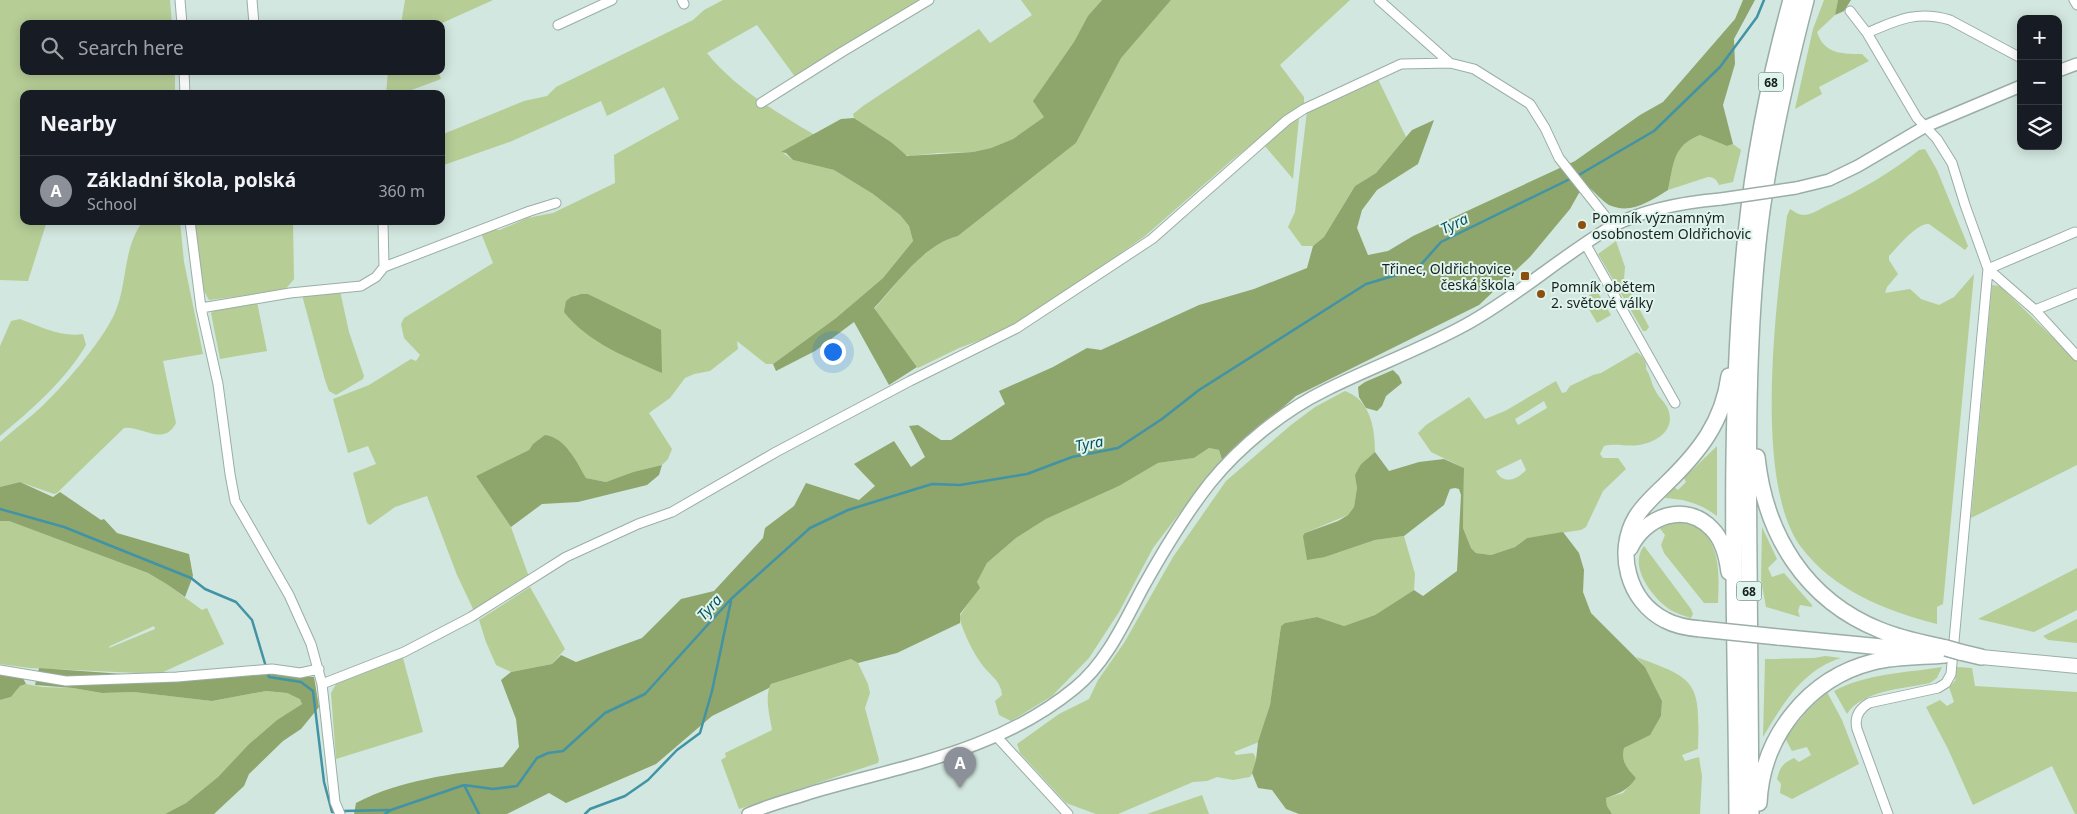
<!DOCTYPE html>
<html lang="en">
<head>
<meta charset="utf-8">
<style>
  :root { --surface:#171b24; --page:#20242c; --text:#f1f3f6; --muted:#9ea1a6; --line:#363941; --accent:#8c9099 }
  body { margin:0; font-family:"Noto Sans",sans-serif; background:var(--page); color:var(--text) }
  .controls { position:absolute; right:15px; top:15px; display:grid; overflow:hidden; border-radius:10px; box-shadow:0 2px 12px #0003 }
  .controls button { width:45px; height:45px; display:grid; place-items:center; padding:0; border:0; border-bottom:1px solid var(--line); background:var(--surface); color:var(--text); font:25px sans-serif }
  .you { position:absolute; left:832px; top:351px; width:18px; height:18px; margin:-12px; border:4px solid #fff; border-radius:50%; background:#1a73e8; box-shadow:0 0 0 8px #1a73e833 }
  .badge { display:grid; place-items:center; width:32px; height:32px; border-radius:50%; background:var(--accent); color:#fff; font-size:16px; font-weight:700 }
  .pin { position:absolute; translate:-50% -41px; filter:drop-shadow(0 1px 2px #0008) }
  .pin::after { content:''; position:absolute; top:26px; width:18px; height:15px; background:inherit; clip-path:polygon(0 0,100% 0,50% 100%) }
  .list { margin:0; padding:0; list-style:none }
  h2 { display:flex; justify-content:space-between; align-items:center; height:65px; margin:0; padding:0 20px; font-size:21px }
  h2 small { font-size:16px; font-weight:400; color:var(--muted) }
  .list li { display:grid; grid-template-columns:32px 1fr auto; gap:15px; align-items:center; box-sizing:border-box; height:70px; padding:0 20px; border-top:1px solid var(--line) }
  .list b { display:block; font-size:19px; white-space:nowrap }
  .list p { margin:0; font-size:16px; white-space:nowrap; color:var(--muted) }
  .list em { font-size:16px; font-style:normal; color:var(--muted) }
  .icon { flex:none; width:28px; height:28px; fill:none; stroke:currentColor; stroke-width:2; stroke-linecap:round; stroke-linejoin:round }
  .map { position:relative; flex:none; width:2077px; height:814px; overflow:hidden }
  .search { position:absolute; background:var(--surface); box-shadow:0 2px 12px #0003; left:20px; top:20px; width:425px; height:55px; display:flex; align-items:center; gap:12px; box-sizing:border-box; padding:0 18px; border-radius:10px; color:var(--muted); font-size:19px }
  .panel { position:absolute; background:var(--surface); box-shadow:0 2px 12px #0003; left:20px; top:90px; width:425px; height:135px; border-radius:10px }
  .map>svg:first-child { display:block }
  .green { fill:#b6cd96; fill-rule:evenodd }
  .forest { fill:#8ea56c }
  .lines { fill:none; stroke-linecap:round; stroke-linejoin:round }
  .stream { stroke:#4193a5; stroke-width:2.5 }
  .minor-casing { stroke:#9aaea6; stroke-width:11 }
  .tertiary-casing { stroke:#9aaea6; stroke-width:14 }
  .secondary-casing { stroke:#9aaea6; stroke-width:16 }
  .trunk-casing { stroke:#9aaea6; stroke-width:18 }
  .minor { stroke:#fff; stroke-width:9 }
  .tertiary { stroke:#fff; stroke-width:11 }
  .secondary { stroke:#fff; stroke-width:14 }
  .trunk { stroke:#fff; stroke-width:15 }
  .tertiary-bridge-casing { stroke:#9aaea6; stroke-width:14; stroke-linecap:butt }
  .trunk-bridge-casing { stroke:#9aaea6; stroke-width:18; stroke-linecap:butt }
  .tertiary-bridge { stroke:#fff; stroke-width:11 }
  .trunk-bridge { stroke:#fff; stroke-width:15 }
  .poi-dot { fill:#8b4f0e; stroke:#dff4ec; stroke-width:2 }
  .labels { text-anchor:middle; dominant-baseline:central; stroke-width:4; stroke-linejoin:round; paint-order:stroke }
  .shield { fill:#dff4ec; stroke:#54605c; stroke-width:1 }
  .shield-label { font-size:12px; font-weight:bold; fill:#19211e }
  .poi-label { font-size:14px; fill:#19211e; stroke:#dff4ec; text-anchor:start }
  .water-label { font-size:15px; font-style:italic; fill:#06515e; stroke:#dff4ec }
</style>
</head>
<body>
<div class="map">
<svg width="2077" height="814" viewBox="0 0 2077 814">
  <rect width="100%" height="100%" fill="#d2e7df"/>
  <!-- green -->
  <path class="green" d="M 0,0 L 170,0 L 172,24 L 24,24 L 24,71 L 175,71 L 175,94 L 24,94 L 24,221 L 47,221 L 28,281 L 0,280 Z
    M 405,0 L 493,0 L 440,24 L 401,24 Z
    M 723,0 L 922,0 L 796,78 L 757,25 L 707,53 C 736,89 776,112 815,135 L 782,152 L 793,160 L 834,170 L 873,194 L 900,215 L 909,226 L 913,241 L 883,278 L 836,318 L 773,364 L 766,364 L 737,341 L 738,349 L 710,371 L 694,374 L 685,378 L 670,398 L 649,413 L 672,449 L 668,459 L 662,465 L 633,472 L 606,482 L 586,478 L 569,450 L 533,444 L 529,450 L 476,476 L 511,527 L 529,577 L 474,611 L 457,575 L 427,496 L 395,507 L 370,525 L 367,523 L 353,473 L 376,464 L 368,446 L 348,453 L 333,399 L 369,385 L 411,359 L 416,361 L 420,355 L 404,338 L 401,324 L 404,318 L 493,263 L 481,233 L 489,230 L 500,230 L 527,218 L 553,213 L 615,183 L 614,155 L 679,119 L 664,87 L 607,116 L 601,101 L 512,141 L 441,166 L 441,135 L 524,101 L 547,96 L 556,87 L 693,20 L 704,10 ZM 588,294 L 626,314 L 662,372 L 630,359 L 595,339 L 575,295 Z
    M 1021,0 L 1102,0 C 1073,33 1060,77 1044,117 L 1013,139 L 991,148 L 973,152 L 938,153 L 910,156 L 903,154 L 891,142 L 854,118 L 853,114 L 863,106 L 979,29 L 990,43 L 1032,15 Z
    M 1171,0 L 1350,0 L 1280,65 L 1304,97 L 1304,103 L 1232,160 L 1145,236 L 1071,288 L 1005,331 L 959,348 L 918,368 L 874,309 C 898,283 923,245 958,236 L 1076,143 L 1121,57 Z
    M 1824,0 L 1838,0 L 1835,15 L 1817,32 C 1824,54 1842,54 1862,54 L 1869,61 L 1819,87 L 1822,94 L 1795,109 L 1813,29 Z
    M 388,71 L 438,71 L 441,79 L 401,94 L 386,94 Z
    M 1377,77 L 1406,137 L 1376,173 L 1355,186 L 1324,237 L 1313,246 L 1302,246 L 1288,227 L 1295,212 L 1307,111 Z
    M 1299,118 L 1293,179 L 1264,145 L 1294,119 Z
    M 1700,135 L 1727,146 L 1733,144 L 1741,150 L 1733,182 L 1719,185 C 1717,180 1714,177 1708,177 L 1668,190 C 1674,164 1672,146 1700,135 Z
    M 1925,149 L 1937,170 L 1968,246 L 1965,250 L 1929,224 C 1918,222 1897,247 1889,256 L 1889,260 L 1898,274 L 1887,287 L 1885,293 L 1910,289 L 1921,299 L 1939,305 L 1954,297 L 1974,274 L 1943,604 L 1937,607 L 1937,624 C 1886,611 1833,590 1801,547 C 1752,481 1777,296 1787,216 L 1790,209 C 1795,212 1799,215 1804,215 C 1811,215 1820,209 1826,206 C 1859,191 1891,173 1919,150 Z
    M 143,221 L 180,221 L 184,262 L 203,354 L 163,361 L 176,423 C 164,447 142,426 124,428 L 57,493 L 54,494 L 20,482 L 0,487 L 0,442 C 12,431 26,421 38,410 C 62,388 100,344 114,315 C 128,285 122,249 143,221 Z
    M 194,221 L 293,221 L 294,279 L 284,291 L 209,300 L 204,291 Z
    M 1616,241 L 1625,267 L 1624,280 L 1649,327 L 1646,331 L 1643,331 L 1598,254 Z
    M 1992,285 L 2000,286 L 2077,361 L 2077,465 L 1971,518 Z
    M 340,291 L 349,332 L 364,376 L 363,379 L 336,395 L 329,391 L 325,380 L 302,295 Z
    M 1597,291 L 1611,315 L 1597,323 L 1583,299 Z
    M 257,302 L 267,351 L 220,359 L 211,313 L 216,309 Z
    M 20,319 C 39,326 63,338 83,334 L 86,345 C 65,381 31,410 0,436 L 0,346 L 11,321 Z
    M 1637,352 C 1643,356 1647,362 1646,369 C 1651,376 1651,383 1655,390 C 1658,397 1665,402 1668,409 C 1676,430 1657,442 1639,445 C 1628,447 1616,443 1604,446 L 1600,454 L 1603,458 L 1618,458 L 1626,469 L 1603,491 L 1586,527 L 1581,530 L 1527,538 L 1515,547 L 1491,555 L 1476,553 L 1471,548 L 1463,528 L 1464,468 L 1431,452 L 1418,433 L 1426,425 L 1469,397 L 1485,419 L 1505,411 L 1556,381 L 1562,393 L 1566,392 L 1570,386 L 1593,375 L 1601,373 ZM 1544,401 L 1547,408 L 1518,425 L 1515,419 ZM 1521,459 L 1526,470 C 1517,480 1503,485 1496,471 Z
    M 1345,391 C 1370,400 1375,427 1375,452 L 1361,464 L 1356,475 L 1357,488 L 1354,507 L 1348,515 L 1305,533 L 1325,557 L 1375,540 L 1404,536 L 1415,574 L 1414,590 L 1375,615 L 1344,626 L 1317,617 L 1285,623 L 1281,626 L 1270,705 L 1259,742 L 1234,752 L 1236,755 L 1253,753 C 1259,760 1255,770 1250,777 L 1233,780 L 1217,777 L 1207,781 L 1193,782 L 1118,814 L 1096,814 L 1066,803 L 1020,753 L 1017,744 L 1059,714 L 1089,699 L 1098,680 L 1124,643 L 1173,557 L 1226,481 L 1291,425 L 1315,407 Z
    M 1717,446 L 1717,516 C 1701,504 1685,499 1665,498 L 1674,487 L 1678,490 L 1686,482 L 1684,478 Z
    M 1209,448 L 1219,450 L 1222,461 L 1194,494 L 1153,548 L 1119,612 L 1089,658 L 1052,696 L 1011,721 L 999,715 L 995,701 L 1002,695 C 1001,681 991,676 983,666 C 973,653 964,634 959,617 L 979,588 L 977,582 L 987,563 L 1016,538 L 1046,519 L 1119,486 L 1158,463 L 1194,458 Z
    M 0,521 L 9,521 L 148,573 L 168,585 L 202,610 L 207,608 L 224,644 L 159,674 L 30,668 L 0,664 ZM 154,626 L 155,629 L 109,648 L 110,646 Z
    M 1667,524 C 1675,523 1684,522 1691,525 C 1722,536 1719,577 1718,603 L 1704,603 L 1664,553 L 1661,545 L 1665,535 L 1658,526 Z
    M 1762,527 L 1777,559 L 1768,568 L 1772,577 L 1784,573 L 1812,605 L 1812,607 L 1800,605 L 1798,611 L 1800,617 L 1766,607 L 1761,580 Z
    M 1644,546 L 1691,609 L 1693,614 L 1691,618 C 1684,616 1675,613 1669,609 C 1652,597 1628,566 1644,546 Z
    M 2077,568 L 2077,610 L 2034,632 L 1978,619 Z
    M 530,587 L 565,649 L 552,664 L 511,672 L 496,665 L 486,642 L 479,620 Z
    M 2077,619 L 2077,643 L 2048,640 L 2043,636 Z
    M 1825,656 L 1841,658 C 1802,670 1783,704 1763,737 L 1765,659 L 1814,658 Z
    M 1636,657 C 1698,679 1700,683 1698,749 L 1682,755 L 1685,761 L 1699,757 L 1702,776 L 1700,814 L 1612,814 L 1607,806 L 1606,798 L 1623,793 L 1636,778 C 1627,768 1621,762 1624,748 L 1649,735 L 1661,716 L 1662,701 L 1645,667 Z
    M 403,658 L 423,732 L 336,759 L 331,693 L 336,684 Z
    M 851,659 L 858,663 L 868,684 L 870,693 L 865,708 L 879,760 L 878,763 L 739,809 L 721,760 L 726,757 L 725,753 L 772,730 C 770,717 764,696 771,684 Z
    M 1942,667 L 1937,678 L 1930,683 C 1904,689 1862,690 1847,714 L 1834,691 C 1868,673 1906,673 1942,667 Z
    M 1957,667 L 1972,668 L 1975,686 L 2077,692 L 2077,814 L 2075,814 L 2052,766 L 1973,805 L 1948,749 L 1926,707 L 1940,700 L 1947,706 L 1954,702 L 1949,687 L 1955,681 Z
    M 26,684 L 42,687 L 73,688 L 102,693 L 134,692 L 212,701 L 266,691 L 287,693 L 300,698 L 302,704 L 277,720 L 249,744 L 218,777 L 186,803 L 165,814 L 0,814 L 0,700 L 11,697 L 20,686 Z
    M 1827,692 L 1842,720 L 1859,764 L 1792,799 L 1780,793 L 1781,784 L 1777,779 C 1780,767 1783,763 1794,758 L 1799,762 L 1811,755 L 1807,747 L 1792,751 L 1785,738 L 1808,710 Z
    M 1202,795 L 1209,814 L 1147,814 Z"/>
  <!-- forest -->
  <path class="forest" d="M 1102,0 L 1171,0 L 1121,58 L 1076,143 L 958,236 C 923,245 898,283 874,308 L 917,367 L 889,385 L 854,322 L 815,351 L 776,371 L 773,364 L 836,318 L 883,278 L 913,241 L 909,226 L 900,215 L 873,194 L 834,170 L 793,160 L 786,153 L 781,152 L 841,119 L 854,118 L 891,142 L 907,156 L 973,152 L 991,148 L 1013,139 L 1044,117 L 1033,101 L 1074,42 L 1088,16 Z
    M 1743,0 L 1755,0 L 1734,39 L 1735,64 L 1723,105 L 1733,144 L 1727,146 L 1700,135 C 1672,146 1674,164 1668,190 C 1650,201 1631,215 1609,205 C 1602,201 1595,192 1588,187 L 1579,193 L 1570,209 L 1530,257 L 1479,305 L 1296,396 L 1222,460 L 1219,450 L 1209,448 L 1194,458 L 1158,463 L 1119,486 L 1046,519 L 1016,538 L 987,563 L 977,582 L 980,588 L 960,614 L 960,623 L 897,653 L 858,663 L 851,659 L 771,684 L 769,688 L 712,716 L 656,764 L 566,803 L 549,793 L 507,814 L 354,814 L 356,803 C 402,779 453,774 503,767 L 519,747 L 516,719 L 501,680 L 511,672 L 552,664 L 561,655 L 576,662 L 642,638 L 681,599 L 714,591 L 763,538 L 765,528 L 794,506 L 806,483 L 859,500 L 875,486 L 854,464 L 894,441 L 911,467 L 925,457 L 909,426 L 918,425 L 941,440 L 951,440 L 1005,404 L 999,391 L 1053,367 L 1087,348 L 1101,350 L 1199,305 L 1254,289 L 1307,268 L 1313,246 L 1324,237 L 1355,186 L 1376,173 L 1412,130 L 1434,120 L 1418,164 L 1377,190 L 1362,210 L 1357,228 L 1368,255 L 1388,251 L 1413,236 L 1575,161 L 1640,115 L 1663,102 L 1735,19 Z
    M 1838,0 L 1851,0 L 1844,11 L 1835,15 Z
    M 581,294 L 588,294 L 661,330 L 662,373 C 628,358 587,342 564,312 L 566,301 L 571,297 Z
    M 1393,370 L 1399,376 L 1402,383 L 1386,396 L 1382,406 L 1377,411 L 1366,408 L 1359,397 L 1358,387 L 1365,382 Z
    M 545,435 C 566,438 576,461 586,478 L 606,482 L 633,472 L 662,465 L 659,475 L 647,485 L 578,502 L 542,504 L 511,527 L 476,476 L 529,450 L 533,444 Z
    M 1375,452 L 1389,471 L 1419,462 L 1444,459 L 1464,468 L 1463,528 L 1471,548 L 1476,553 L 1491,555 L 1515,547 L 1527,538 L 1563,532 L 1579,553 L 1584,570 L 1583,592 L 1591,613 L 1645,667 L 1662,701 L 1661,716 L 1650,735 L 1624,748 C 1621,762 1627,768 1636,778 C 1628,790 1620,793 1606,798 L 1607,806 L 1612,814 L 1299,814 L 1286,809 L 1272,790 L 1258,788 L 1252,773 L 1256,760 L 1258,742 L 1270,705 L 1281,626 L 1285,623 L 1317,617 L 1344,626 L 1375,615 L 1414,590 L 1423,596 L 1457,571 L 1461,495 L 1459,489 L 1455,488 L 1450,489 L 1444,505 L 1404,536 L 1375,540 L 1325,557 L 1307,560 L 1303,536 L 1305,533 L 1338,521 L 1348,515 L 1354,507 L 1357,488 L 1355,475 L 1361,464 Z
    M 20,482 L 53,497 L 60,492 L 101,520 L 104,519 L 117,533 L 189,554 L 193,576 L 185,597 L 168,585 L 148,573 L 9,521 L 0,521 L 0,487 Z
    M 39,668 L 123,674 L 270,674 L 314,677 L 319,707 L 301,729 L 283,741 L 249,774 L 244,786 L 214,814 L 165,814 L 186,803 L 218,777 L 249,744 L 277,720 L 302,704 L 300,699 L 287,693 L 266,691 L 212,701 L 134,692 L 102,693 L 73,688 L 35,685 Z
    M 0,675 L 23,678 L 26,684 L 20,686 L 11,697 L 0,700 Z"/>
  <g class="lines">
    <!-- stream -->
    <path class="stream" d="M 1577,176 L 1654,131 L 1720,67 L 1757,17 L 1764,0
      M 0,509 L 64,527 L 191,578 L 205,589 L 236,602 L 252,620 L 269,677 L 301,682 L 313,691 L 324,782 L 332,812 L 337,812
      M 464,785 L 479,814
      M 343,811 L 389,810
      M 385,814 L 391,810 L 464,785 L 493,789 L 517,786 L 537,758 L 548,753 L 563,751 L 605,713 L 645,694 L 731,599 L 810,528 L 848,510 L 932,484 L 960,485 L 1027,474 L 1072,457 L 1118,448 L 1162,419 L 1199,390 L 1366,284 L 1417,269 L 1441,242 L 1572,178
      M 585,814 L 590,809 L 625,796 L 648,780 L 677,750 L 700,733 L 712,691 L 731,601"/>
    <defs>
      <path id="minor" d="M 180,0 L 182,24
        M 252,0 L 254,24
        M 682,0 L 684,4
        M 1379,0 L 1450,63
        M 2074,0 L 2077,5
        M 1850,11 L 1867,33 L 1917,118 L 1937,139 L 1952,163 L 1965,205 L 1988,269 L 1951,674 L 1946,683 L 1938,688 L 1869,703 C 1859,709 1854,717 1857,729 L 1888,814
        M 558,25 L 612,0
        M 1867,33 C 1897,20 1917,10 1950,20 L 2021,58
        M 184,71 L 185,94
        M 761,103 L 842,52 L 929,0
        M 190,221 L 201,308 L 218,384 L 230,474 L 235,501 L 289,595 L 311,644 L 322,684 L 335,802 L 340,814
        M 1586,245 L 1675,403
        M 384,267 L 530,211 L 556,203
        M 1988,269 L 2035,310 L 2077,356
        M 1988,269 L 2075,232
        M 201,308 L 290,293 L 361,286 L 376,277 L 384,267 L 383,221
        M 2035,310 L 2077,293
        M 0,670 L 66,681 L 177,677 L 272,669 L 300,673 L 319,669
        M 322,684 L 404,652 L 471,617 L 566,557 L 638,524 L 672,512 L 776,452 L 910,381 L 1017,328 L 1152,239 L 1287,120 L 1304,109 L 1401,64 L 1450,63 L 1474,69 L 1530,104 L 1545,128 L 1559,158 L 1613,226
        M 997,737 L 1068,814"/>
      <path id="tertiary" d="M 2058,71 L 2077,64
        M 1796,188 L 1829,180 L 1858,166 L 1926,126 L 2021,86
        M 748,814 C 768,805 789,800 810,793 C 904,765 997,752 1075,688 C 1106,663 1124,623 1142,589 C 1162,553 1184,516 1210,483 C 1240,446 1283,411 1326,390 C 1372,367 1422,349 1467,324 C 1518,296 1561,256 1611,227 C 1642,210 1686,202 1721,199"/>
      <path id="secondary" d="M 1981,657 L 2077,666"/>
      <path id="trunk" d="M 1757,457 C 1765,534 1805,600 1880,630 C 1901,639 1924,643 1946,648
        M 1630,548 C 1645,516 1686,501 1712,529 C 1723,540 1727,557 1729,572
        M 1701,629 C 1689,628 1676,626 1665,620 C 1628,601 1615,552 1636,517 C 1644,504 1656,494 1667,483 C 1699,452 1723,422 1729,376
        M 1778,637 L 1913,650
        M 1960,652 L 1981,657
        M 1759,803 C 1762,736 1809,678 1873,662 C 1896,656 1921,657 1945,655
        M 1737,814 C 1736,621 1726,426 1746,234 C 1754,155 1770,76 1791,0
        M 1751,814 C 1750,730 1750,647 1749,563 C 1748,453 1747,343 1759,234 C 1768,155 1786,77 1806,0"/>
    </defs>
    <!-- minor casing -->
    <use href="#minor" class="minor-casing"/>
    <!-- tertiary casing -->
    <use href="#tertiary" class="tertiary-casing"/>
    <!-- secondary casing -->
    <use href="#secondary" class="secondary-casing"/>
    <!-- trunk casing -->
    <use href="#trunk" class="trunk-casing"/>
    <!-- minor -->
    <use href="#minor" class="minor"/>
    <!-- tertiary -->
    <use href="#tertiary" class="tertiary"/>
    <!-- secondary -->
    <use href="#secondary" class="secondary"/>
    <!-- trunk -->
    <use href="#trunk" class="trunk"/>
    <defs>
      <path id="tertiary-bridge" d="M 1721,199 L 1796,188"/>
      <path id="trunk-bridge" d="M 1701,629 L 1778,637
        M 1946,648 L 1960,652"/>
    </defs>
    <!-- tertiary-bridge casing -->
    <use href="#tertiary-bridge" class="tertiary-bridge-casing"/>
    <!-- trunk-bridge casing -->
    <use href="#trunk-bridge" class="trunk-bridge-casing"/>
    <!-- tertiary-bridge -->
    <use href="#tertiary-bridge" class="tertiary-bridge"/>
    <!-- trunk-bridge -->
    <use href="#trunk-bridge" class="trunk-bridge"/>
  </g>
  <!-- markers -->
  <g class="poi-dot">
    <circle cx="1582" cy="225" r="5"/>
    <rect x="1520" y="271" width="10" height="10" rx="2.5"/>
    <circle cx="1541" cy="294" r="5"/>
  </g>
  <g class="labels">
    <!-- shield labels -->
    <g class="shield">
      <rect x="1758.5" y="72.5" width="25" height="19" rx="4"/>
      <rect x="1736.5" y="581.5" width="25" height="19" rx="4"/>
    </g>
    <g class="shield-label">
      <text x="1771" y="82">68</text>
      <text x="1749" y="591">68</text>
    </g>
    <!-- poi labels -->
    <g class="poi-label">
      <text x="1592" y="217">Pomník významným<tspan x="1592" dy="16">osobnostem Oldřichovic</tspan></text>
      <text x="1515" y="268" text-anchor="end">Třinec, Oldřichovice,<tspan x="1515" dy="16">česká škola</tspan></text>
      <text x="1551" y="286">Pomník obětem<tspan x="1551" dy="16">2. světové války</tspan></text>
    </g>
    <!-- water labels -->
    <g class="water-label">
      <text transform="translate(1454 223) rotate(-26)">Tyra</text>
      <text transform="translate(1089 443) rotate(-11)">Tyra</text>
      <text transform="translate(709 607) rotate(-48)">Tyra</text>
    </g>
  </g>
</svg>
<div class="controls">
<button>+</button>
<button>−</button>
<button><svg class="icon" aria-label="layers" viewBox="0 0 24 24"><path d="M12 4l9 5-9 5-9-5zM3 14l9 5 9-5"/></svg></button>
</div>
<div class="you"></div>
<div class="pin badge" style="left:960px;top:788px">A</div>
<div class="search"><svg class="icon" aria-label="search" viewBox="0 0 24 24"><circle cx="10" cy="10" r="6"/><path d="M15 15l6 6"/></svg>Search here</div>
<section class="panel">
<h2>Nearby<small></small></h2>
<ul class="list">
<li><span class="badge">A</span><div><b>Základní škola, polská</b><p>School</p></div><em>360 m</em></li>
</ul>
</section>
</div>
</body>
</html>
